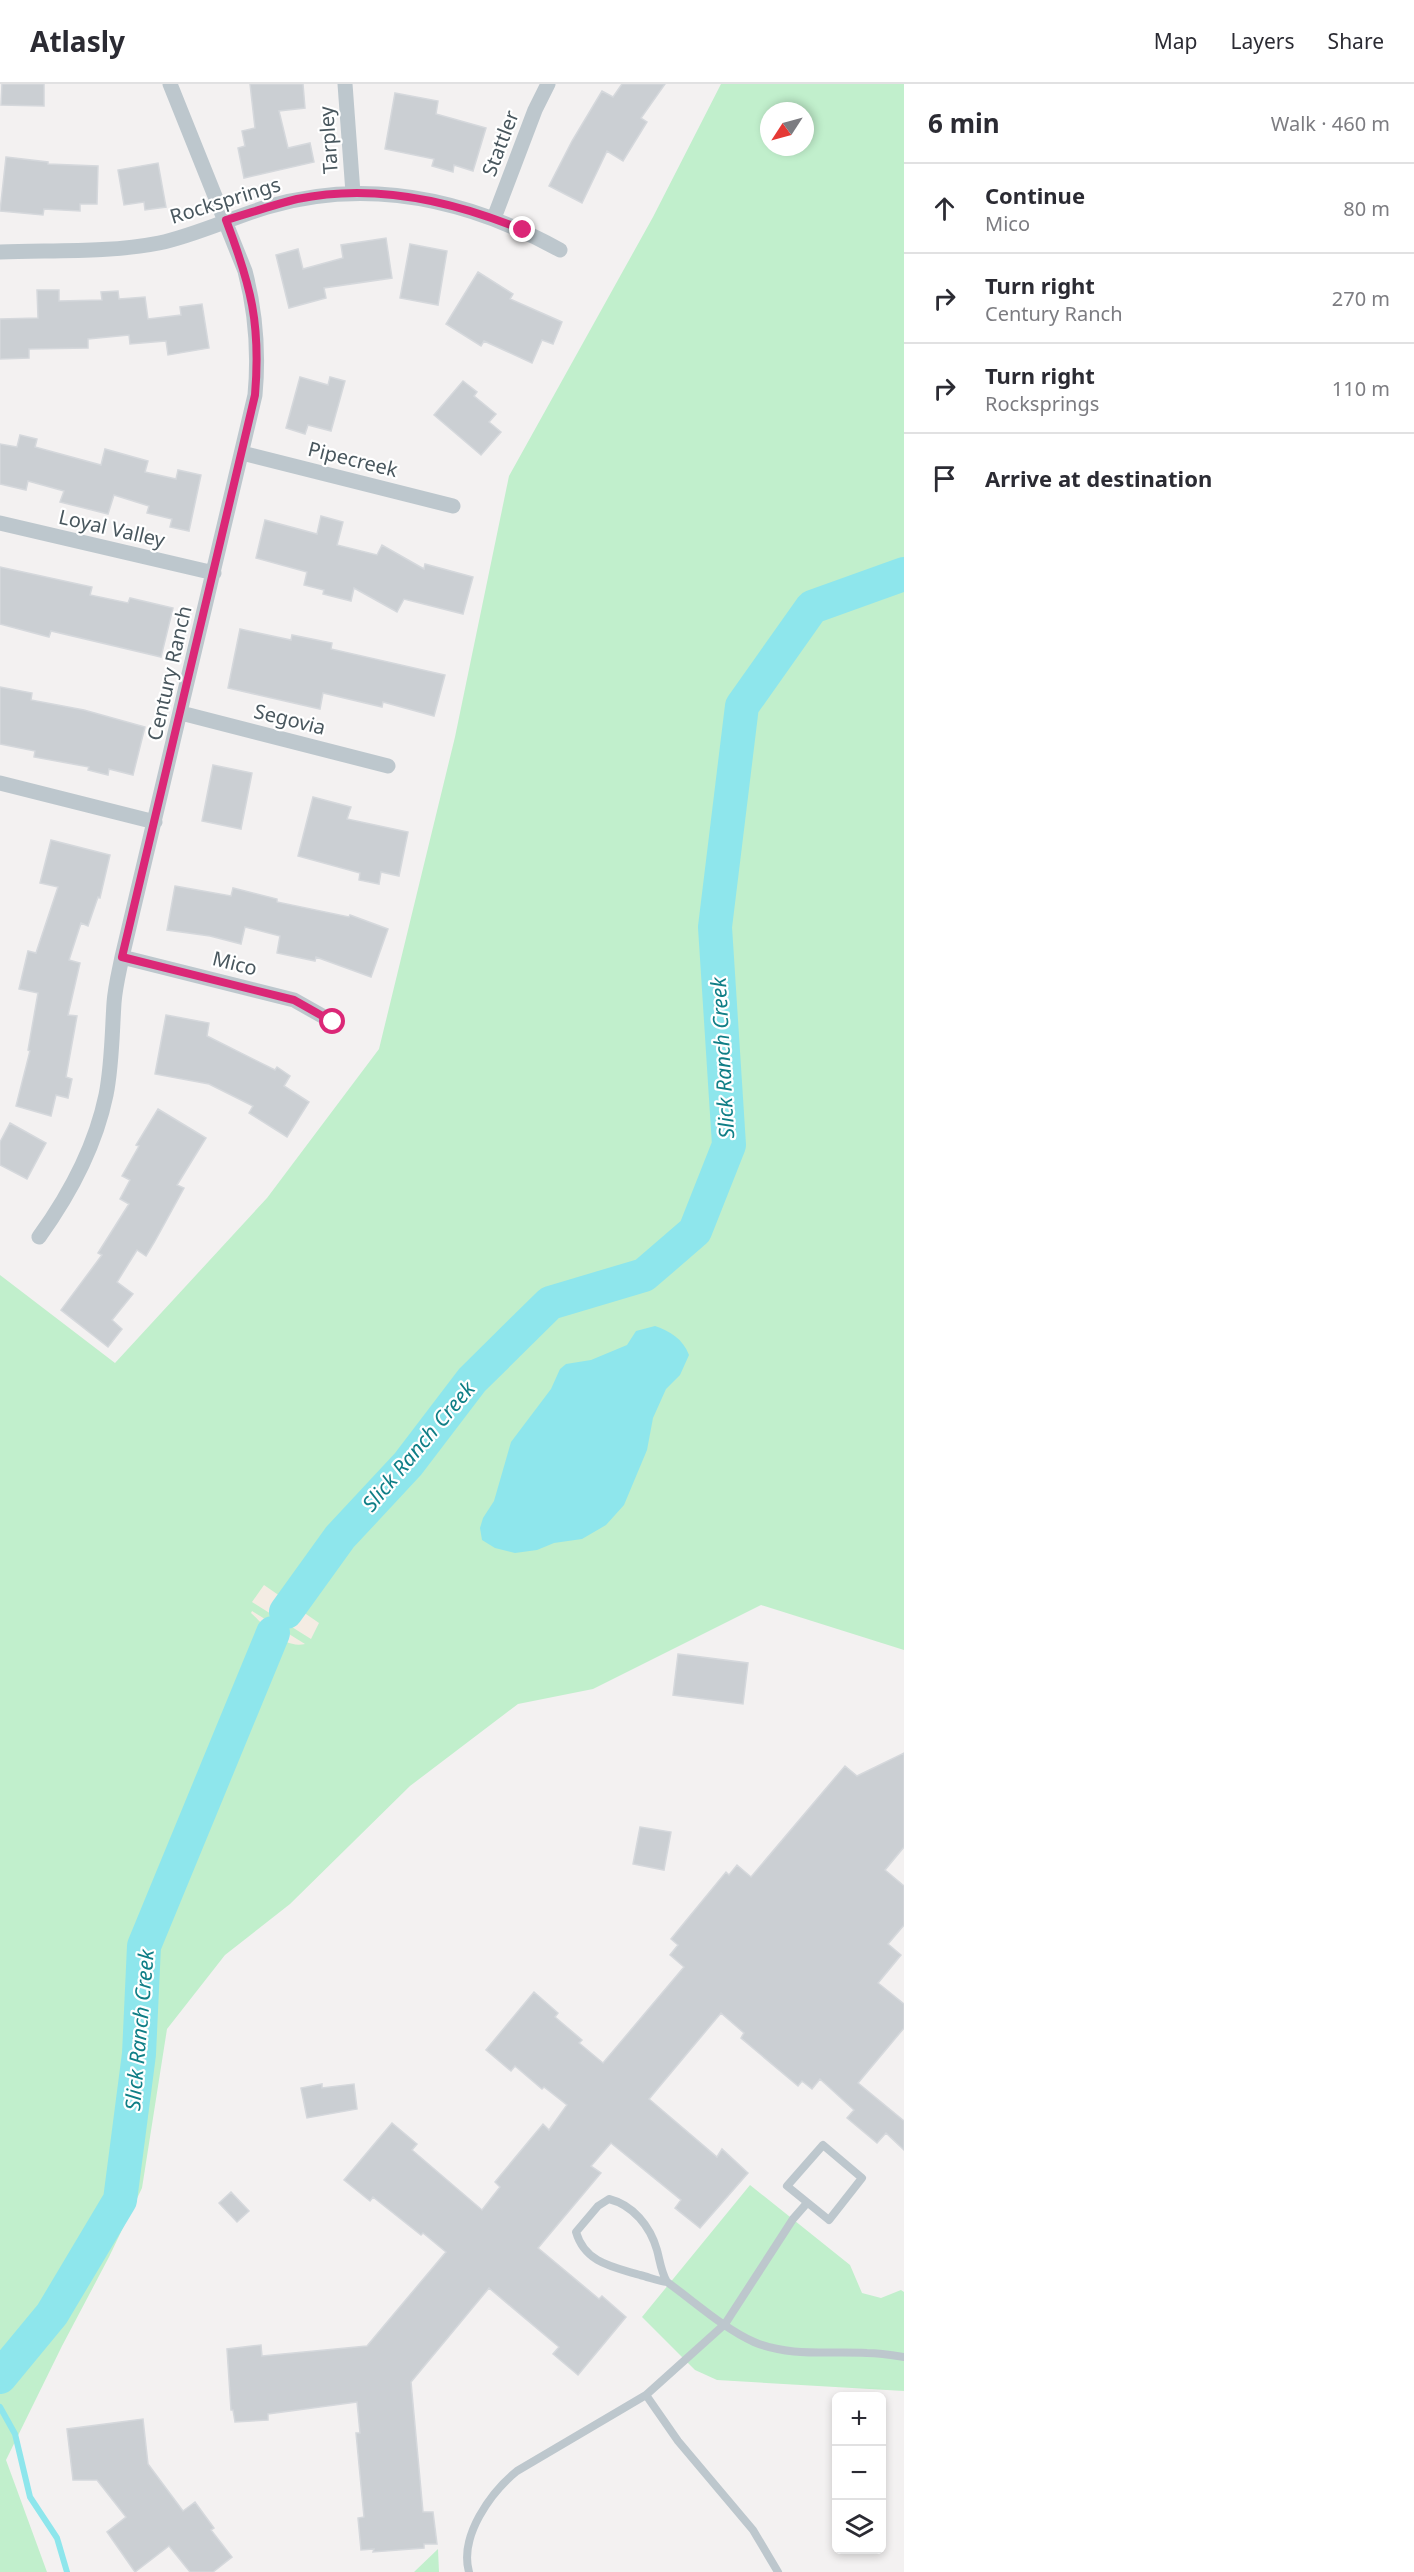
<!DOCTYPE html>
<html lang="en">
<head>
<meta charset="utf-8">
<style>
  :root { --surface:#fff; --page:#f2f2f3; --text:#2b2b33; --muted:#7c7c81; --line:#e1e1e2 }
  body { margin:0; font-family:"Noto Sans",sans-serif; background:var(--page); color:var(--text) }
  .controls { position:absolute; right:18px; bottom:18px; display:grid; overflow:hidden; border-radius:9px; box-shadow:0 3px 9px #0003 }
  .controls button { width:54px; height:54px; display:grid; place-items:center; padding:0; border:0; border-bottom:2px solid var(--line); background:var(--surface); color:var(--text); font:30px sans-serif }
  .compass { position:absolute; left:760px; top:18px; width:54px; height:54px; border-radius:50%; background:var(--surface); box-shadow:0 3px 9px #0003; rotate:234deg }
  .stop { position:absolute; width:18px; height:18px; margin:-14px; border:4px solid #db2777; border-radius:50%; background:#fff }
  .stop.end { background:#db2777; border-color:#fff; box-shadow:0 2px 6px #0008 }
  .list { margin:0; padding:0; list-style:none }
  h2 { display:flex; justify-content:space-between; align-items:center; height:78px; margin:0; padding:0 24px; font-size:26px }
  h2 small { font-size:20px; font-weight:400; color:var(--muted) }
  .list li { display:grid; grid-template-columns:39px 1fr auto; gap:18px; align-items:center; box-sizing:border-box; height:90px; padding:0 24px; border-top:2px solid var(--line) }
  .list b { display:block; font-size:22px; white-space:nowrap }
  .list p { margin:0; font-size:20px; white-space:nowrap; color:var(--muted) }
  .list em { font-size:20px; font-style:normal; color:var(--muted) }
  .icon { flex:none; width:33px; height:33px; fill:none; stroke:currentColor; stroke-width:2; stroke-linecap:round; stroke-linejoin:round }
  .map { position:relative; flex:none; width:904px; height:2488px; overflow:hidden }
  header { display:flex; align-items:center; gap:36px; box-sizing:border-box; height:84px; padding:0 30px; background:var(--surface); border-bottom:2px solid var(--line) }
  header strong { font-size:28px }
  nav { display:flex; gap:33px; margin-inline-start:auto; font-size:21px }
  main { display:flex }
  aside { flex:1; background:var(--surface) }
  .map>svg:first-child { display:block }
  .green { fill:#c1efcc; fill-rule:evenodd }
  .sand { fill:#f4ece3 }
  .water { fill:#8ee6ec }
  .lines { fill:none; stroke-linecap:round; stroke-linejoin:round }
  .stream { stroke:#8ee6ec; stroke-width:6 }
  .river { stroke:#8ee6ec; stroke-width:34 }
  .building { fill:#cbcfd3; stroke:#d5d8dc; stroke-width:1.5 }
  .lane { stroke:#bdc7cd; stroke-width:8 }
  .street { stroke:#bdc7cd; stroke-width:15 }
  .route { stroke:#db2777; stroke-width:8 }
  .labels { text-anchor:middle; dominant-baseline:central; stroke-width:4.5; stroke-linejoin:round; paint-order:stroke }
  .street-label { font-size:20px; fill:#49575e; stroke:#fff }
  .water-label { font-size:21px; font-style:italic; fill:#0f7e86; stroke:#fff }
</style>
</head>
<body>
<header>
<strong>Atlasly</strong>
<nav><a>Map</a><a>Layers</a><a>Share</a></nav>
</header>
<main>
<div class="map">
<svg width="904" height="2488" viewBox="0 0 904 2488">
  <rect width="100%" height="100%" fill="#f3f1f1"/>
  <!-- green -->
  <path class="green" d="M 721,0 L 904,0 L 904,1566 L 761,1521 L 593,1605 L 518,1620 L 410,1702 L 290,1820 L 225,1871 L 167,1945 L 142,2104 L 109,2173 L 62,2262 L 6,2376 L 47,2488 L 0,2488 L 0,1191 L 115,1279 L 267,1114 L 379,965 L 455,653 L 509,392 L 653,133 ZM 769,27 L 805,27 L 805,63 L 769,63 Z
    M 750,2101 L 850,2181 L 862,2209 L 881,2214 L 901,2206 L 904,2208 L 904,2307 L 717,2296 L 695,2286 L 642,2233 Z
    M 438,2465 L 439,2488 L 414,2488 Z"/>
  <!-- sand -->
  <path class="sand" d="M 264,1501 L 319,1539 L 311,1555 L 252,1518 Z
    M 252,1527 L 305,1560 C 283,1565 265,1542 251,1529 Z"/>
  <!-- water -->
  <path class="water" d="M 655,1242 C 670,1247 683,1255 689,1271 L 680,1291 L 666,1305 L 653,1334 L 647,1366 L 624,1421 L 606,1441 L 582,1455 L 554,1459 L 537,1466 L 515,1469 L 495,1464 L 482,1456 L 480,1444 L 483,1434 L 494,1417 L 511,1358 L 551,1305 L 560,1285 L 566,1280 L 591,1276 L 627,1261 L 636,1247 Z"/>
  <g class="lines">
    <!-- stream -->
    <path class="stream" d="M 0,2323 L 15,2350 L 30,2413 L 57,2454 L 67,2488"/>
    <!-- river -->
    <path class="river" d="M 286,1528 L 340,1453 L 408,1380 L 472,1296 L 550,1219 L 644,1191 L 695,1147 L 729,1061 L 715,843 L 742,622 L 812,523 L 904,490
      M 0,2293 L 52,2230 L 120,2116 L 139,1970 L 144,1862 L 273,1549"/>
  </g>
  <!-- building -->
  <path class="building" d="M 2,0 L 44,0 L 44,22 L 1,21 Z
    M 250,0 L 303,0 L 305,24 L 279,27 L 288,64 L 310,59 L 314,78 L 244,94 L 238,64 L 245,62 L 242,47 L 255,44 Z
    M 622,0 L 665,0 L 641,34 L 647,38 L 623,77 L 607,67 L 582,119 L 549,102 L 572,57 L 602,7 L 613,13 Z
    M 395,9 L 438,17 L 436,30 L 486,44 L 473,87 L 454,81 L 453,88 L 432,82 L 434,75 L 385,65 Z
    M 6,73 L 48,78 L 48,80 L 98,82 L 97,120 L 80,120 L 80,127 L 44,125 L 43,131 L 0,127 Z
    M 158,79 L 166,123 L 145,126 L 144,118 L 124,121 L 118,86 Z
    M 386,154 L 392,194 L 324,204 L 326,214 L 289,224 L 276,171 L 298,165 L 303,185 L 343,174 L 341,161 Z
    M 410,160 L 447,167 L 438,221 L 400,214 Z
    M 478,188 L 513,210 L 510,215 L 562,238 L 553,260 L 542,256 L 532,279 L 484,257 L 481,262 L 446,240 Z
    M 37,206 L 59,206 L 59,217 L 102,216 L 101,208 L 118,207 L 119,215 L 145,213 L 148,235 L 181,231 L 180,223 L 202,220 L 209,264 L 168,271 L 166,257 L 130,260 L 129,251 L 88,255 L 88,264 L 29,265 L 29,274 L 0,275 L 0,235 L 38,234 Z
    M 300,293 L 328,301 L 330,293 L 345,297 L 331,347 L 308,341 L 305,350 L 286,344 Z
    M 463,297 L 477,308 L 474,312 L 496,330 L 489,338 L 501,348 L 481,371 L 434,331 Z
    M 20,351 L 37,355 L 35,363 L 101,381 L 105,365 L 148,377 L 145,388 L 176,395 L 178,386 L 201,391 L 189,447 L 170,443 L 172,435 L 147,429 L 149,422 L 114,411 L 108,430 L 60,418 L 64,407 L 28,397 L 26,406 L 0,400 L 0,360 L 17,363 Z
    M 321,432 L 343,438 L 337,461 L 377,471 L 382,461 L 424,485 L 425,480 L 473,493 L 463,530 L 404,515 L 397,528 L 354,504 L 351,517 L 323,510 L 324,506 L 304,501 L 307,488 L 256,474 L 265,436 L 317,450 Z
    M 0,483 L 92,503 L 90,511 L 128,519 L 130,514 L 173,524 L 161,573 L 51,547 L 49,553 L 0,540 Z
    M 240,545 L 291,556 L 292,551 L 332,559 L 331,565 L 445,591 L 434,632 L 383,618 L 382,623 L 323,609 L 320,625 L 228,604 Z
    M 0,603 L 32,609 L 31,616 L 84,626 L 145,643 L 133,691 L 109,685 L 108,691 L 88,686 L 89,683 L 34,673 L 35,667 L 0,660 Z
    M 213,681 L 252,689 L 241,745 L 202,737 Z
    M 313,713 L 351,723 L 347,735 L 408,748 L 399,792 L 381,788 L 379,800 L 359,796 L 360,789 L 298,772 Z
    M 51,756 L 110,771 L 100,814 L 98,813 L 88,842 L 81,839 L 69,876 L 80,879 L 68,931 L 77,932 L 66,993 L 72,995 L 68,1014 L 56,1011 L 51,1032 L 16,1022 L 30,967 L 28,966 L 38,909 L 19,905 L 28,867 L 36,869 L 58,803 L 40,799 Z
    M 175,802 L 231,812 L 233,804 L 277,815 L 277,818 L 349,833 L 350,831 L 388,845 L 371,893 L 316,873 L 315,877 L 277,869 L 280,852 L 245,843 L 241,860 L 210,852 L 167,846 Z
    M 166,931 L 209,939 L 207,952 L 275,986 L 277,983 L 290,992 L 284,1002 L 309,1018 L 287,1053 L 249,1029 L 253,1022 L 209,1000 L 155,990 Z
    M 158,1025 L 206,1054 L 177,1101 L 184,1104 L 155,1157 L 146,1172 L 137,1166 L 117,1198 L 133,1210 L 112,1236 L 122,1245 L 108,1263 L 61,1226 L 102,1171 L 98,1169 L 129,1120 L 120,1115 L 130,1096 L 122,1092 L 139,1062 L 136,1061 Z
    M 10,1039 L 46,1059 L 27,1095 L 0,1081 L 0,1058 Z
    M 678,1570 L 748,1579 L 743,1620 L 673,1611 Z
    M 904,1669 L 904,1763 L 885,1786 L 904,1802 L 904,1841 L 888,1860 L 901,1871 L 878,1899 L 904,1920 L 904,1944 L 858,1999 L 904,2037 L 904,2066 L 886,2049 L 877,2059 L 847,2034 L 854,2026 L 820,1995 L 812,2005 L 802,1997 L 798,2002 L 741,1954 L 744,1949 L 721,1929 L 649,2015 L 717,2073 L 722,2065 L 748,2089 L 700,2144 L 675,2124 L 681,2116 L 611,2059 L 591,2082 L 601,2089 L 538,2164 L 599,2215 L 602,2212 L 626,2233 L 578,2291 L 553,2270 L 559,2263 L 489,2204 L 411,2298 L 423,2428 L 433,2428 L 437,2460 L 424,2460 L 424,2464 L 373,2468 L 374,2465 L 361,2466 L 358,2434 L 364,2433 L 356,2349 L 360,2349 L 357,2318 L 268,2330 L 268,2336 L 235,2338 L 233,2326 L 231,2326 L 227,2265 L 261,2261 L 262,2272 L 367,2262 L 446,2168 L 423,2149 L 421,2151 L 373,2113 L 370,2117 L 344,2096 L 392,2039 L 417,2060 L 412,2066 L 482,2126 L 500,2103 L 495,2098 L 543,2040 L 549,2046 L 567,2021 L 544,2003 L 542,2005 L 515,1982 L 511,1987 L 486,1966 L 534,1908 L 558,1929 L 555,1933 L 582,1956 L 579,1959 L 603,1979 L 684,1883 L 670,1871 L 678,1861 L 671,1855 L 726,1788 L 729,1791 L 737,1781 L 751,1793 L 845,1682 L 857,1692 Z
    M 640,1743 L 671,1748 L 664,1786 L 633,1780 Z
    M 322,2000 L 322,2004 L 354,2000 L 357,2025 L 307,2034 L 301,2004 Z
    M 231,2108 L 249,2127 L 237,2138 L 219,2119 Z
    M 143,2335 L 148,2380 L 183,2427 L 195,2418 L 214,2444 L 211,2446 L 232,2473 L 213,2488 L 190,2488 L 169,2462 L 135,2488 L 107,2448 L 126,2433 L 97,2396 L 73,2396 L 67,2345 Z"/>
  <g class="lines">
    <!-- lane -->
    <path class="lane" d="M 823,2061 L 862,2094 L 829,2136 L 787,2102 Z
      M 667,2198 C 657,2197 649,2193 640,2191 C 613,2183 585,2179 576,2148 L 598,2122 L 609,2115 C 633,2121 650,2142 657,2166 C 660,2177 661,2188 667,2198 C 695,2218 723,2244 754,2258 C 789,2273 830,2267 867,2269 C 880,2269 892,2271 904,2273
      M 469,2488 C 459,2452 491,2408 517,2387 L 646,2311
      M 778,2488 L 753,2446 L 678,2357 L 646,2311 L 725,2240 L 793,2135 L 807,2119"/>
    <!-- street -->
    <path class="street" d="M 345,0 L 353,109
      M 494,134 L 535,26 L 548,0
      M 0,168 C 52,166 108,169 159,159 C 196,151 231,134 267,123 C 370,93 469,116 560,166
      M 242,369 L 453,422
      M 0,439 L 214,489
      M 181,629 L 388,682
      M 0,699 L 155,738
      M 122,873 L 294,916 L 333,938
      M 39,1153 C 70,1110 95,1064 106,1011 C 112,981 112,950 114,919 C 115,904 119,888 122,873 L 255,311 C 259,268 256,229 245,187 L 170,0"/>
  </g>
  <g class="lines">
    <!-- route -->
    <path class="route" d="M 333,938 L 294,916 L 122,873 L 255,311 C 261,240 251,202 226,136 C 250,129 273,121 297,115 C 373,99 453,117 523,146"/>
  </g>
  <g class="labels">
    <!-- street labels -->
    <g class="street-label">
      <text transform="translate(328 56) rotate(-94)">Tarpley</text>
      <text transform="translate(500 59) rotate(-69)">Stattler</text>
      <text transform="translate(225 116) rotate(-17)">Rocksprings</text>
      <text transform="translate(353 375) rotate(14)">Pipecreek</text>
      <text transform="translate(112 444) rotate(13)">Loyal Valley</text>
      <text transform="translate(169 589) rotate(-77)">Century Ranch</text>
      <text transform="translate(290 635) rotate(14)">Segovia</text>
      <text transform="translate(235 879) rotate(14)">Mico</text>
    </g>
    <!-- water labels -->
    <g class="water-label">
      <text transform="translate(722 974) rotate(-93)">Slick Ranch Creek</text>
      <text transform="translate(418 1362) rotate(-50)">Slick Ranch Creek</text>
      <text transform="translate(139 1946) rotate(-85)">Slick Ranch Creek</text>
    </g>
  </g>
</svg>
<div class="controls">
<button>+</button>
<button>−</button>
<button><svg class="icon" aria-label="layers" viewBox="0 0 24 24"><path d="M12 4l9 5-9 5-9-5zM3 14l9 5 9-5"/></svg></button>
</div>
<svg class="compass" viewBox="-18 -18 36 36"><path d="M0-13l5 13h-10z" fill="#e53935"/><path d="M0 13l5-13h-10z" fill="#7c7c81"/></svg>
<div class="stop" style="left:333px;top:938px"></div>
<div class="stop end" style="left:523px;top:146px"></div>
</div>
<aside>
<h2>6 min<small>Walk · 460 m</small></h2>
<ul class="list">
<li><svg class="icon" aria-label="ahead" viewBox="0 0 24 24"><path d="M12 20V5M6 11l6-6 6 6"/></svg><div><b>Continue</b><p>Mico</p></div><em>80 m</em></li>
<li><svg class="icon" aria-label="right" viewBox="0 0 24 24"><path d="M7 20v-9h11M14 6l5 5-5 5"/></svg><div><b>Turn right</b><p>Century Ranch</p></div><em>270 m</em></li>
<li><svg class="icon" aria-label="right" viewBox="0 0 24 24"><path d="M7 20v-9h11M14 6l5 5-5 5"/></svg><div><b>Turn right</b><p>Rocksprings</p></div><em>110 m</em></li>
<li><svg class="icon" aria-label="arrive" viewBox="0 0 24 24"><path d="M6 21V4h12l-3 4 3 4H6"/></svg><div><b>Arrive at destination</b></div></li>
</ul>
</aside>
</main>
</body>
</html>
